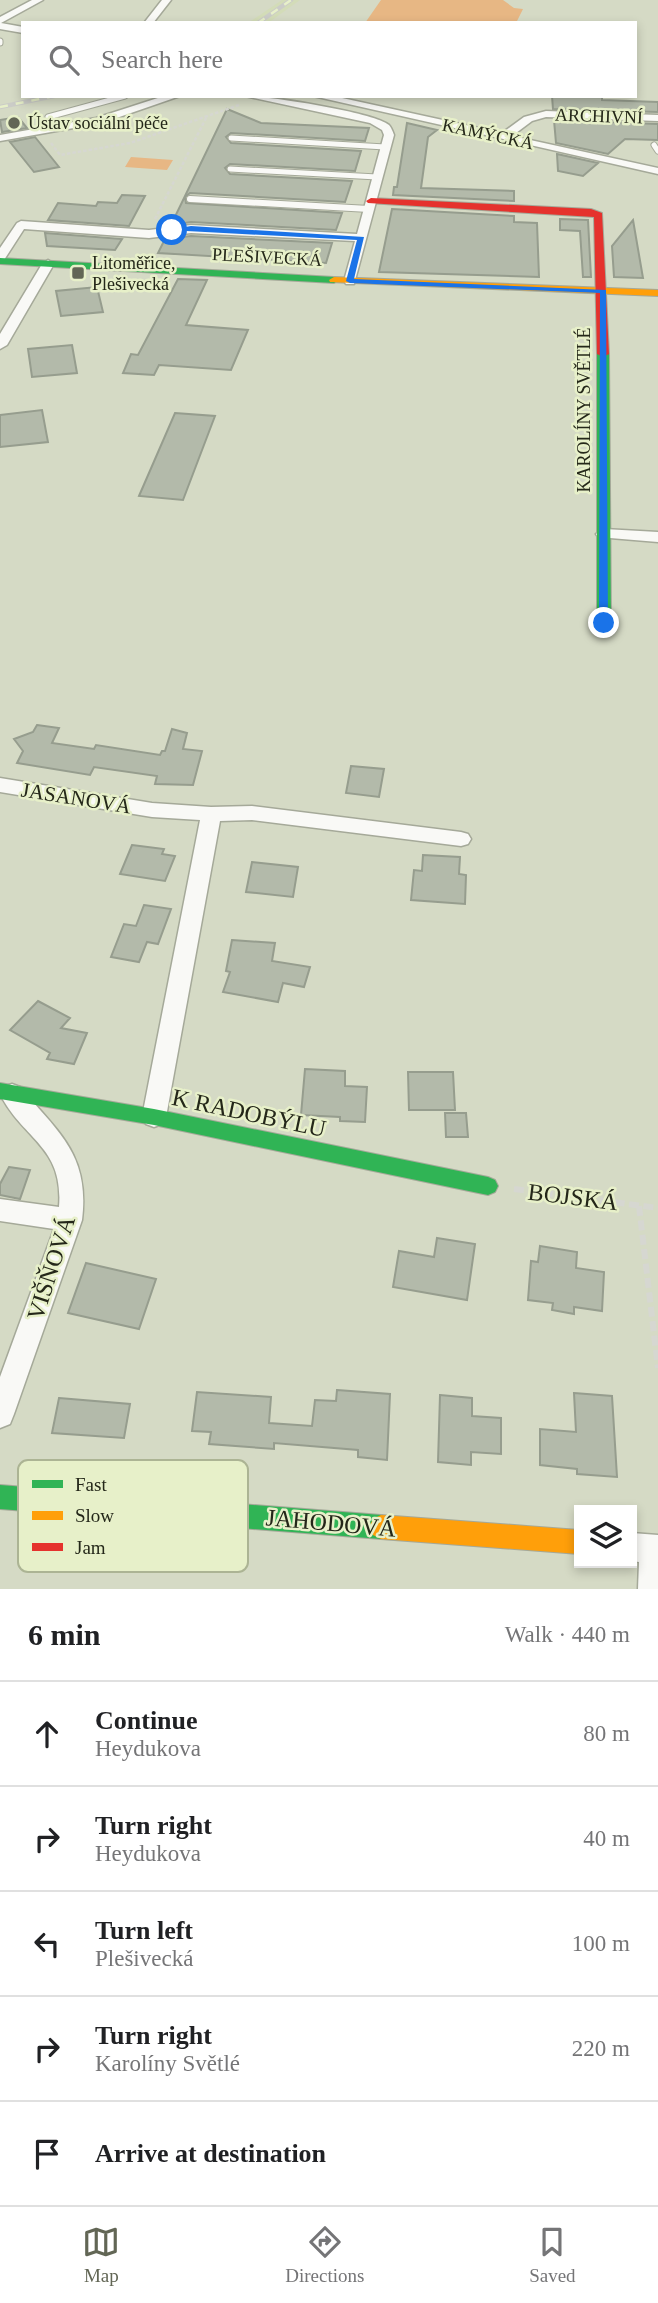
<!DOCTYPE html>
<html lang="en">
<head>
<meta charset="utf-8">
<style>
  :root { --surface:#fff; --page:#f6f6f6; --text:#202124; --muted:#757577; --line:#e0e0e0; --accent:#626655 }
  body { margin:0; font-family:Georgia,serif; background:var(--page); color:var(--text) }
  .controls { position:absolute; right:21px; bottom:21px; display:grid; overflow:hidden; border-radius:0px; box-shadow:0 4px 10px #0003 }
  .controls button { width:63px; height:63px; display:grid; place-items:center; padding:0; border:0; border-bottom:2px solid var(--line); background:var(--surface); color:var(--text); font:35px sans-serif }
  .stop { position:absolute; width:21px; height:21px; margin:-16px; border:5px solid #1a73e8; border-radius:50%; background:#fff }
  .stop.end { background:#1a73e8; border-color:#fff; box-shadow:0 2px 7px #0008 }
  .list { margin:0; padding:0; list-style:none }
  h2 { display:flex; justify-content:space-between; align-items:center; height:91px; margin:0; padding:0 28px; font-size:30px }
  h2 small { font-size:23px; font-weight:400; color:var(--muted) }
  .list li { display:grid; grid-template-columns:46px 1fr auto; gap:21px; align-items:center; box-sizing:border-box; height:105px; padding:0 28px; border-top:2px solid var(--line) }
  .list b { display:block; font-size:26px; white-space:nowrap }
  .list p { margin:0; font-size:23px; white-space:nowrap; color:var(--muted) }
  .list em { font-size:23px; font-style:normal; color:var(--muted) }
  .icon { flex:none; width:38px; height:38px; fill:none; stroke:currentColor; stroke-width:2; stroke-linecap:round; stroke-linejoin:round }
  .map { position:relative; flex:none; width:658px; height:1589px; overflow:hidden }
  .search { position:absolute; background:var(--surface); box-shadow:0 4px 10px #0003; left:21px; right:21px; top:21px; height:77px; display:flex; align-items:center; gap:18px; box-sizing:border-box; padding:0 24px; border-radius:0px; color:var(--muted); font-size:26px }
  .sheet { height:616px; background:var(--surface) }
  nav { display:flex; justify-content:space-around; align-items:center; box-sizing:border-box; height:98px; border-top:2px solid var(--line); background:var(--surface); font-size:19px; color:var(--muted) }
  nav a { display:grid; justify-items:center; gap:4px }
  nav .on { color:var(--accent) }
  .map>svg:first-child { display:block }
  .built { fill:#d3dcb8 }
  .green { fill:#e7b784 }
  .building { fill:#b3baaa; stroke:#969d8e; stroke-width:2 }
  .lines { fill:none; stroke-linecap:round; stroke-linejoin:round }
  .lane-far1-casing { stroke:#a5a999; stroke-width:7 }
  .lane-casing { stroke:#a5a999; stroke-width:8 }
  .street-casing { stroke:#a5a999; stroke-width:3 }
  .fast-casing { stroke:#a5a999; stroke-width:2 }
  .slow-casing { stroke:#a5a999; stroke-width:2 }
  .jam-casing { stroke:#a5a999; stroke-width:2 }
  .path-far1 { stroke:#d6d7d1; stroke-width:2.5; stroke-dasharray:3.5 2; stroke-linecap:butt }
  .path { stroke:#d6d7d1; stroke-width:6; stroke-dasharray:10 4.5; stroke-linecap:butt }
  .lane-far1 { stroke:#f9f9f6; stroke-width:5 }
  .lane { stroke:#f9f9f6; stroke-width:6 }
  .street { fill:#f9f9f6; fill-rule:evenodd }
  .fast { fill:#30b455; fill-rule:evenodd }
  .slow { fill:#ff9f0a; fill-rule:evenodd }
  .jam { fill:#e5322d; fill-rule:evenodd }
  .rail-casing { stroke:#cbccc7; stroke-width:4.5 }
  .rail { stroke:#e7f0c9; stroke-width:2.5; stroke-dasharray:8; stroke-linecap:butt }
  .route { fill:#1a73e8 }
  .poi-dot { fill:#626655; stroke:#e7f0c9; stroke-width:2.5 }
  .labels { text-anchor:middle; dominant-baseline:central; stroke-width:5; stroke-linejoin:round; paint-order:stroke }
  .far-street-label { font-size:18px; fill:#242719; stroke:#e7f0c9 }
  .far-poi-label { font-size:18px; fill:#242719; stroke:#e7f0c9; text-anchor:start }
  .street-label { font-size:21px; fill:#242719; stroke:#e7f0c9 }
  .near-street-label { font-size:24px; fill:#242719; stroke:#e7f0c9 }
  .key { fill:#e7f0c9; stroke:#acb494; stroke-width:2 }
  .key-label { font-size:19px; fill:#242719 }
</style>
</head>
<body>
<div class="map">
<svg width="658" height="1589" viewBox="0 0 658 1589">
  <rect width="100%" height="100%" fill="#d5dac5"/>
  <!-- built -->
  <path class="built" d="M 282,0 L 300,0 L 268,23 L 248,23 Z"/>
  <!-- green -->
  <path class="green" d="M 381,0 L 503,0 L 514,8 L 523,9 L 516,23 L 365,23 Z
    M 131,157 L 173,160 L 167,170 L 125,167 Z"/>
  <!-- building -->
  <path class="building" d="M 552,96 L 602,96 L 602,100 L 658,102 L 658,112 L 553,109 Z
    M 227,109 L 261,123 L 369,128 L 365,141 L 231,133 L 226,137 L 231,143 L 361,151 L 355,171 L 230,164 L 225,168 L 230,174 L 352,181 L 345,202 L 190,193 L 185,197 L 186,203 L 342,213 L 336,230 L 191,222 L 171,225 Z
    M 18,117 L 27,128 L 2,132 L 0,120 Z
    M 554,120 L 658,124 L 658,140 L 625,139 L 608,154 L 556,143 Z
    M 407,123 L 437,130 L 428,137 L 421,188 L 514,191 L 514,201 L 393,195 L 394,187 L 397,187 Z
    M 35,137 L 59,167 L 34,172 L 10,142 Z
    M 557,154 L 598,163 L 583,176 L 558,171 Z
    M 122,195 L 145,196 L 129,226 L 48,220 L 58,203 L 96,206 L 98,202 L 117,203 Z
    M 392,209 L 514,216 L 514,222 L 537,223 L 539,277 L 379,272 Z
    M 560,219 L 588,220 L 591,277 L 583,277 L 580,231 L 560,230 Z
    M 633,220 L 643,278 L 614,277 L 612,246 Z
    M 45,233 L 122,239 L 115,250 L 47,246 Z
    M 191,236 L 332,243 L 326,263 L 158,253 L 165,239 Z
    M 178,279 L 207,280 L 186,325 L 248,330 L 231,370 L 159,365 L 154,375 L 123,373 L 131,354 L 138,355 Z
    M 97,287 L 103,312 L 61,316 L 56,291 Z
    M 72,345 L 77,373 L 32,377 L 28,349 Z
    M 42,410 L 48,442 L 0,447 L 0,415 Z
    M 175,413 L 215,416 L 183,500 L 139,496 Z
    M 37,725 L 59,728 L 52,743 L 94,749 L 96,745 L 160,755 L 162,751 L 165,751 L 172,729 L 187,733 L 183,749 L 202,751 L 193,785 L 155,784 L 157,776 L 94,767 L 90,775 L 17,763 L 23,751 L 14,739 L 33,732 Z
    M 351,766 L 384,769 L 379,797 L 346,793 Z
    M 132,845 L 164,849 L 162,854 L 175,856 L 165,881 L 120,874 Z
    M 423,855 L 460,857 L 459,874 L 466,875 L 465,904 L 411,900 L 414,870 L 422,871 Z
    M 252,862 L 298,867 L 293,897 L 246,892 Z
    M 144,905 L 171,909 L 158,944 L 147,942 L 139,962 L 111,957 L 124,924 L 136,926 Z
    M 232,940 L 275,943 L 272,961 L 310,967 L 304,987 L 283,983 L 278,1002 L 223,992 L 230,972 L 226,971 Z
    M 38,1001 L 70,1018 L 61,1028 L 87,1033 L 74,1064 L 47,1059 L 50,1053 L 10,1030 Z
    M 305,1069 L 345,1071 L 345,1086 L 367,1087 L 365,1122 L 340,1121 L 340,1117 L 301,1115 Z
    M 408,1072 L 453,1072 L 455,1110 L 409,1110 Z
    M 445,1113 L 466,1113 L 468,1137 L 446,1137 Z
    M 9,1167 L 30,1170 L 20,1199 L 0,1195 L 0,1184 Z
    M 437,1238 L 475,1244 L 467,1300 L 393,1287 L 399,1251 L 434,1257 Z
    M 540,1246 L 577,1252 L 576,1268 L 604,1272 L 602,1311 L 574,1307 L 574,1314 L 552,1310 L 553,1303 L 528,1300 L 531,1261 L 538,1262 Z
    M 86,1263 L 156,1279 L 139,1329 L 68,1313 Z
    M 337,1390 L 390,1394 L 387,1460 L 358,1457 L 358,1450 L 274,1443 L 274,1449 L 209,1444 L 211,1432 L 192,1431 L 197,1392 L 271,1397 L 269,1423 L 312,1426 L 315,1400 L 336,1401 Z
    M 574,1393 L 612,1396 L 617,1477 L 577,1474 L 577,1469 L 540,1465 L 540,1429 L 576,1432 Z
    M 440,1395 L 472,1398 L 472,1416 L 501,1418 L 501,1454 L 471,1452 L 471,1465 L 438,1462 Z
    M 59,1398 L 130,1404 L 124,1438 L 52,1433 Z"/>
  <g class="lines">
    <defs>
      <path id="lane-far1" d="M 0,41 L 0,43
        M 57,128 L 48,117 L 125,96
        M 231,138 L 385,147
        M 654,145 L 658,151
        M 230,169 L 377,177"/>
      <path id="lane" d="M 190,199 L 369,209"/>
      <path id="street" d="M 32,0 L 43,0 L 1,23 L 23,27 L 23,33 L 0,29 L 0,17 Z
        M 162,0 L 171,0 L 153,23 L 144,23 Z
        M 164,96 L 180,96 L 102,123 L 0,141 L 0,135 L 96,118 Z
        M 245,96 C 268,96 374,112 389,125 C 391,127 393,132 394,135 L 354,284 L 346,284 L 344,281 L 355,241 L 191,233 L 149,238 L 24,229 L 4,260 L 0,261 L 0,248 L 17,223 L 21,221 L 149,230 L 191,225 L 357,234 L 384,135 L 382,130 L 370,123 Z
        M 313,96 L 333,96 L 502,133 L 524,117 L 546,111 L 658,115 L 658,121 L 546,117 L 532,121 L 512,136 L 658,168 L 658,174 Z
        M 48,260 L 54,264 L 7,345 L 0,349 L 0,334 L 42,264 Z
        M 604,529 L 658,532 L 658,542 L 598,537 L 596,534 Z
        M 0,778 L 152,803 L 211,807 L 252,806 L 461,832 L 468,834 L 471,839 L 468,844 L 461,846 L 252,820 L 220,821 L 166,1117 L 162,1124 L 154,1127 L 146,1124 L 142,1117 L 200,820 L 152,817 L 0,792 Z
        M 12,1084 L 20,1087 C 59,1133 90,1155 82,1220 L 14,1414 L 10,1424 L 0,1428 L 0,1377 L 54,1229 L 0,1221 L 0,1199 L 59,1207 C 64,1146 23,1140 0,1094 L 4,1087 Z
        M 632,1533 L 658,1535 L 658,1589 L 638,1589 L 639,1562 L 632,1561 Z"/>
      <path id="fast" d="M 0,258 L 334,277 L 339,280 L 334,283 L 0,264 Z
        M 603,351 L 609,354 L 611,623 L 604,627 L 597,623 L 597,354 Z
        M 0,1083 L 154,1109 L 488,1177 L 495,1180 L 498,1186 L 495,1192 L 488,1195 L 154,1125 L 0,1099 Z
        M 0,1485 L 381,1515 L 389,1519 L 393,1527 L 389,1535 L 381,1539 L 0,1509 Z"/>
      <path id="slow" d="M 334,277 L 658,290 L 658,296 L 330,282 L 329,280 Z
        M 381,1515 L 579,1530 L 579,1554 L 381,1539 L 373,1535 L 369,1527 L 373,1519 Z"/>
      <path id="jam" d="M 371,198 L 591,209 L 602,213 L 609,354 L 603,357 L 597,354 L 594,217 L 368,203 L 366,201 Z"/>
    </defs>
    <!-- lane-far1 casing -->
    <use href="#lane-far1" class="lane-far1-casing"/>
    <!-- lane casing -->
    <use href="#lane" class="lane-casing"/>
    <!-- street casing -->
    <use href="#street" class="street-casing"/>
    <!-- fast casing -->
    <use href="#fast" class="fast-casing"/>
    <!-- slow casing -->
    <use href="#slow" class="slow-casing"/>
    <!-- jam casing -->
    <use href="#jam" class="jam-casing"/>
    <!-- path-far1 -->
    <path class="path-far1" d="M 51,143 L 60,155 L 130,143 L 239,105
      M 155,219 L 206,118"/>
    <!-- path -->
    <path class="path" d="M 514,1189 L 658,1208
      M 639,1206 L 658,1368"/>
    <!-- lane-far1 -->
    <use href="#lane-far1" class="lane-far1"/>
    <!-- lane -->
    <use href="#lane" class="lane"/>
    <!-- street -->
    <use href="#street" class="street"/>
    <!-- fast -->
    <use href="#fast" class="fast"/>
    <!-- slow -->
    <use href="#slow" class="slow"/>
    <!-- jam -->
    <use href="#jam" class="jam"/>
    <defs>
      <path id="rail" d="M 258,23 L 291,0
        M 0,107 L 54,96"/>
    </defs>
    <!-- rail casing -->
    <use href="#rail" class="rail-casing"/>
    <!-- rail -->
    <use href="#rail" class="rail"/>
  </g>
  <!-- route -->
  <path class="route" d="M 191,226 L 364,237 L 354,279 L 606,290 L 608,626 L 599,623 L 600,293 L 350,283 L 346,281 L 357,240 L 168,230 Z"/>
  <!-- markers -->
  <g class="poi-dot">
    <circle cx="14" cy="123" r="7"/>
    <rect x="71" y="266" width="14" height="14" rx="3.5"/>
  </g>
  <g class="labels">
    <!-- far-street labels -->
    <g class="far-street-label">
      <text transform="translate(599 116) rotate(2)">ARCHIVNÍ</text>
      <text transform="translate(488 134) rotate(12)">KAMÝCKÁ</text>
      <text transform="translate(267 257) rotate(3)">PLEŠIVECKÁ</text>
      <text transform="translate(584 410) rotate(-90)">KAROLÍNY SVĚTLÉ</text>
    </g>
    <!-- far-poi labels -->
    <g class="far-poi-label">
      <text x="28" y="123">Ústav sociální péče</text>
      <text x="92" y="263">Litoměřice,<tspan x="92" dy="21">Plešivecká</tspan></text>
    </g>
    <!-- street labels -->
    <g class="street-label">
      <text transform="translate(76 798) rotate(9)">JASANOVÁ</text>
    </g>
    <!-- near-street labels -->
    <g class="near-street-label">
      <text transform="translate(249 1113) rotate(12)">K RADOBÝLU</text>
      <text transform="translate(573 1197) rotate(7)">BOJSKÁ</text>
      <text transform="translate(51 1268) rotate(-72)">VIŠŇOVÁ</text>
      <text transform="translate(331 1523) rotate(5)">JAHODOVÁ</text>
    </g>
  </g>
  <!-- legend -->
  <rect x="18" y="1460" width="230" height="112" rx="10" class="key"/>
  <rect x="32" y="1480" width="31" height="8" fill="#30b455"/>
  <rect x="32" y="1511" width="31" height="9" fill="#ff9f0a"/>
  <rect x="32" y="1543" width="31" height="8" fill="#e5322d"/>
  <g class="key-label">
    <text x="75" y="1491">Fast</text>
    <text x="75" y="1522">Slow</text>
    <text x="75" y="1554">Jam</text>
  </g>
</svg>
<div class="controls">
<button><svg class="icon" aria-label="layers" viewBox="0 0 24 24"><path d="M12 4l9 5-9 5-9-5zM3 14l9 5 9-5"/></svg></button>
</div>
<div class="stop" style="left:172px;top:230px"></div>
<div class="stop end" style="left:604px;top:623px"></div>
<div class="search"><svg class="icon" aria-label="search" viewBox="0 0 24 24"><circle cx="10" cy="10" r="6"/><path d="M15 15l6 6"/></svg>Search here</div>
</div>
<section class="sheet">
<h2>6 min<small>Walk · 440 m</small></h2>
<ul class="list">
<li><svg class="icon" aria-label="ahead" viewBox="0 0 24 24"><path d="M12 20V5M6 11l6-6 6 6"/></svg><div><b>Continue</b><p>Heydukova</p></div><em>80 m</em></li>
<li><svg class="icon" aria-label="right" viewBox="0 0 24 24"><path d="M7 20v-9h11M14 6l5 5-5 5"/></svg><div><b>Turn right</b><p>Heydukova</p></div><em>40 m</em></li>
<li><svg class="icon" aria-label="left" viewBox="0 0 24 24"><path d="M17 20v-9H6M10 6l-5 5 5 5"/></svg><div><b>Turn left</b><p>Plešivecká</p></div><em>100 m</em></li>
<li><svg class="icon" aria-label="right" viewBox="0 0 24 24"><path d="M7 20v-9h11M14 6l5 5-5 5"/></svg><div><b>Turn right</b><p>Karolíny Světlé</p></div><em>220 m</em></li>
<li><svg class="icon" aria-label="arrive" viewBox="0 0 24 24"><path d="M6 21V4h12l-3 4 3 4H6"/></svg><div><b>Arrive at destination</b></div></li>
</ul>
</section>
<nav>
<a class="on"><svg class="icon" aria-label="map" viewBox="0 0 24 24"><path d="M3 6l6-2 6 2 6-2v14l-6 2-6-2-6 2zM9 4v14M15 6v14"/></svg>Map</a>
<a><svg class="icon" aria-label="directions" viewBox="0 0 24 24"><path d="M12 3l9 9-9 9-9-9zM9 14v-3h6M13 9l2 2-2 2"/></svg>Directions</a>
<a><svg class="icon" aria-label="saved" viewBox="0 0 24 24"><path d="M7 4h10v16l-5-4-5 4z"/></svg>Saved</a>
</nav>
</body>
</html>
